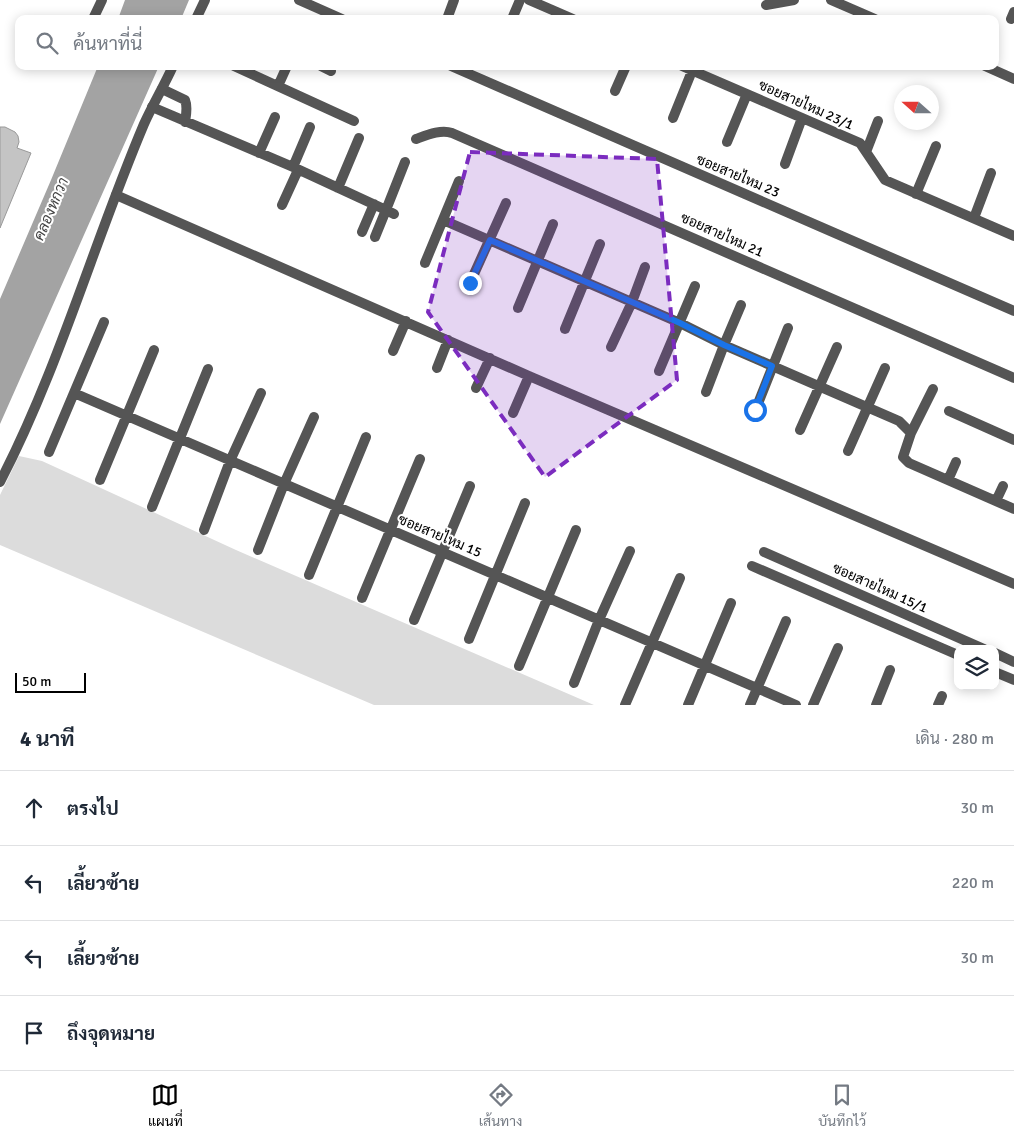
<!DOCTYPE html>
<html lang="th">
<head>
<meta charset="utf-8">
<style>
  :root { --surface:#fff; --page:#f6f6f7; --text:#1f2937; --muted:#747a83; --line:#e0e1e3; --accent:#000 }
  body { margin:0; font-family:Signika,Sarabun,sans-serif; background:var(--page); color:var(--text) }
  .controls { position:absolute; right:15px; bottom:15px; display:grid; overflow:hidden; border-radius:10px; box-shadow:0 2px 12px #0003 }
  .controls button { width:45px; height:45px; display:grid; place-items:center; padding:0; border:0; border-bottom:1px solid var(--line); background:var(--surface); color:var(--text); font:25px sans-serif }
  .compass { position:absolute; left:894px; top:85px; width:45px; height:45px; border-radius:50%; background:var(--surface); box-shadow:0 2px 12px #0003; rotate:291deg }
  .scale { position:absolute; left:15px; bottom:12px; width:71px; box-sizing:border-box; padding-left:5px; border:2px solid #000; border-top:0; font-size:14px; line-height:18px; white-space:nowrap; color:#000; -webkit-text-stroke:4px #fff; paint-order:stroke }
  .stop { position:absolute; width:15px; height:15px; margin:-11px; border:4px solid #1a73e8; border-radius:50%; background:#fff }
  .stop.end { background:#1a73e8; border-color:#fff; box-shadow:0 1px 5px #0008 }
  .list { margin:0; padding:0; list-style:none }
  h2 { display:flex; justify-content:space-between; align-items:center; height:65px; margin:0; padding:0 20px; font-size:21px }
  h2 small { font-size:16px; font-weight:400; color:var(--muted) }
  .list li { display:grid; grid-template-columns:32px 1fr auto; gap:15px; align-items:center; box-sizing:border-box; height:75px; padding:0 20px; border-top:1px solid var(--line) }
  .list b { display:block; font-size:19px; white-space:nowrap }
  .list em { font-size:16px; font-style:normal; color:var(--muted) }
  .icon { flex:none; width:28px; height:28px; fill:none; stroke:currentColor; stroke-width:2; stroke-linecap:round; stroke-linejoin:round }
  .map { position:relative; flex:none; width:1014px; height:705px; overflow:hidden }
  .search { position:absolute; background:var(--surface); box-shadow:0 2px 12px #0003; left:15px; right:15px; top:15px; height:55px; display:flex; align-items:center; gap:12px; box-sizing:border-box; padding:0 18px; border-radius:10px; color:var(--muted); font-size:19px }
  .sheet { height:365px; background:var(--surface) }
  nav { display:flex; justify-content:space-around; align-items:center; box-sizing:border-box; height:70px; border-top:1px solid var(--line); background:var(--surface); font-size:14px; color:var(--muted) }
  nav a { display:grid; justify-items:center; gap:2px }
  nav .on { color:var(--accent) }
  .map>svg:first-child { display:block }
  .green { fill:#dcdcdc }
  .water { fill:#a3a3a3 }
  .building { fill:#c4c4c4; stroke:#999 }
  .lines { fill:none; stroke-linecap:round; stroke-linejoin:round }
  .minor { stroke:#555; stroke-width:10 }
  .tertiary { stroke:#555; stroke-width:10 }
  .route { stroke:#1a73e8; stroke-width:6 }
  .marked { fill:#7b2cbf; fill-opacity:0.2; stroke:#7b2cbf; stroke-width:4; stroke-dasharray:10 6; stroke-linejoin:round }
  .labels { text-anchor:middle; dominant-baseline:central; stroke-width:4; stroke-linejoin:round; paint-order:stroke }
  .street-label { font-size:14px; fill:#000; stroke:#fff }
  .water-label { font-size:15px; font-style:italic; fill:#444; stroke:#fff }
</style>
</head>
<body>
<div class="map">
<svg width="1014" height="705" viewBox="0 0 1014 705">
  <rect width="100%" height="100%" fill="#fff"/>
  <!-- green -->
  <path class="green" d="M 19,456 L 42,461 L 236,550 L 594,705 L 374,705 L 0,545 L 0,495 Z"/>
  <!-- water -->
  <path class="water" d="M 125,0 L 189,0 L 181,19 L 118,19 Z
    M 98,66 L 159,66 L 0,424 L 0,299 L 51,180 Z"/>
  <!-- building -->
  <path class="building" d="M 0,127 L 5,127 L 15,132 L 18,136 L 19,142 L 17,148 L 31,153 L 0,228 Z"/>
  <g class="lines">
    <!-- minor -->
    <path class="minor" d="M 299,0 L 342,19
      M 529,0 L 573,19
      M 831,0 L 875,19
      M 766,5 L 794,0
      M 93,19 L 102,0
      M 447,19 L 454,0
      M 512,19 L 520,0
      M 1011,19 L 1014,12
      M 234,66 L 354,121
      M 321,66 L 331,71
      M 451,66 L 1014,311
      M 682,66 L 860,143 L 885,180 L 1014,236
      M 985,66 L 1014,79
      M 278,86 L 287,66
      M 162,89 L 185,100 C 188,107 186,115 185,122
      M 615,91 L 626,66
      M 152,107 L 293,167 L 386,210 L 405,162
      M 673,118 L 692,71
      M 416,139 C 427,135 441,129 452,133 L 1014,378
      M 727,142 L 747,94
      M 866,152 L 878,121
      M 259,153 L 275,117
      M 785,164 L 802,118
      M 293,167 L 310,127
      M 338,188 L 359,138
      M 916,194 L 936,146
      M 116,195 L 529,376 L 1014,584
      M 282,205 L 298,170
      M 974,218 L 991,173
      M 443,220 L 680,323 L 724,345 L 899,421 L 911,433 L 903,457 L 909,463 L 1014,509
      M 362,232 L 374,204
      M 375,237 L 386,210 L 394,214
      M 425,263 L 459,181
      M 470,283 L 506,203
      M 518,308 L 553,224
      M 565,329 L 600,244
      M 611,347 L 632,302 L 645,267
      M 393,351 L 406,321
      M 437,368 L 448,340
      M 659,371 L 695,286
      M 476,388 L 490,358
      M 706,392 L 724,345 L 741,305
      M 74,393 L 796,705
      M 755,411 L 788,328
      M 949,411 L 1014,440
      M 513,413 L 529,376
      M 800,430 L 837,347
      M 911,433 L 933,389
      M 848,451 L 885,368
      M 49,452 L 104,322
      M 100,480 L 154,350
      M 948,480 L 956,462
      M 996,501 L 1003,486
      M 152,507 L 208,369
      M 204,530 L 230,461 L 261,393
      M 258,550 L 284,484 L 314,417
      M 764,552 L 984,649
      M 752,566 L 958,655
      M 309,575 L 366,437
      M 362,598 L 420,459
      M 414,620 L 470,486
      M 469,639 L 525,503
      M 995,653 L 1014,662
      M 519,666 L 576,530
      M 995,672 L 1014,680
      M 574,683 L 599,620 L 630,551
      M 625,705 L 680,578
      M 688,705 L 731,603
      M 750,705 L 786,621
      M 813,705 L 838,648
      M 876,705 L 890,670
      M 938,705 L 942,696"/>
    <!-- tertiary -->
    <path class="tertiary" d="M 196,19 L 205,0
      M 0,482 C 59,368 94,242 144,124 C 153,104 164,86 173,66"/>
  </g>
  <g class="lines">
    <!-- route -->
    <path class="route" d="M 470,283 L 490,240 L 680,323 L 724,345 L 772,366 L 755,410"/>
  </g>
  <!-- marked area -->
  <path class="marked" d="M 470,152 L 657,159 L 677,380 L 545,477 L 428,312 Z"/>
  <g class="labels">
    <!-- street labels -->
    <g class="street-label">
      <text transform="translate(806 105) rotate(24)">ซอยสายไหม 23/1</text>
      <text transform="translate(738 176) rotate(23)">ซอยสายไหม 23</text>
      <text transform="translate(722 235) rotate(24)">ซอยสายไหม 21</text>
      <text transform="translate(440 536) rotate(23)">ซอยสายไหม 15</text>
      <text transform="translate(880 588) rotate(24)">ซอยสายไหม 15/1</text>
    </g>
    <!-- water labels -->
    <g class="water-label">
      <text transform="translate(51 209) rotate(-67)">คลองหกวา</text>
    </g>
  </g>
</svg>
<div class="controls">
<button><svg class="icon" aria-label="layers" viewBox="0 0 24 24"><path d="M12 4l9 5-9 5-9-5zM3 14l9 5 9-5"/></svg></button>
</div>
<svg class="compass" viewBox="-18 -18 36 36"><path d="M0-13l5 13h-10z" fill="#e53935"/><path d="M0 13l5-13h-10z" fill="#747a83"/></svg>
<div class="scale">50 m</div>
<div class="stop" style="left:755px;top:410px"></div>
<div class="stop end" style="left:470px;top:283px"></div>
<div class="search"><svg class="icon" aria-label="search" viewBox="0 0 24 24"><circle cx="10" cy="10" r="6"/><path d="M15 15l6 6"/></svg>ค้นหาที่นี่</div>
</div>
<section class="sheet">
<h2>4 นาที<small>เดิน · 280 m</small></h2>
<ul class="list">
<li><svg class="icon" aria-label="ahead" viewBox="0 0 24 24"><path d="M12 20V5M6 11l6-6 6 6"/></svg><div><b>ตรงไป</b></div><em>30 m</em></li>
<li><svg class="icon" aria-label="left" viewBox="0 0 24 24"><path d="M17 20v-9H6M10 6l-5 5 5 5"/></svg><div><b>เลี้ยวซ้าย</b></div><em>220 m</em></li>
<li><svg class="icon" aria-label="left" viewBox="0 0 24 24"><path d="M17 20v-9H6M10 6l-5 5 5 5"/></svg><div><b>เลี้ยวซ้าย</b></div><em>30 m</em></li>
<li><svg class="icon" aria-label="arrive" viewBox="0 0 24 24"><path d="M6 21V4h12l-3 4 3 4H6"/></svg><div><b>ถึงจุดหมาย</b></div></li>
</ul>
</section>
<nav>
<a class="on"><svg class="icon" aria-label="map" viewBox="0 0 24 24"><path d="M3 6l6-2 6 2 6-2v14l-6 2-6-2-6 2zM9 4v14M15 6v14"/></svg>แผนที่</a>
<a><svg class="icon" aria-label="directions" viewBox="0 0 24 24"><path d="M12 3l9 9-9 9-9-9zM9 14v-3h6M13 9l2 2-2 2"/></svg>เส้นทาง</a>
<a><svg class="icon" aria-label="saved" viewBox="0 0 24 24"><path d="M7 4h10v16l-5-4-5 4z"/></svg>บันทึกไว้</a>
</nav>
</body>
</html>
